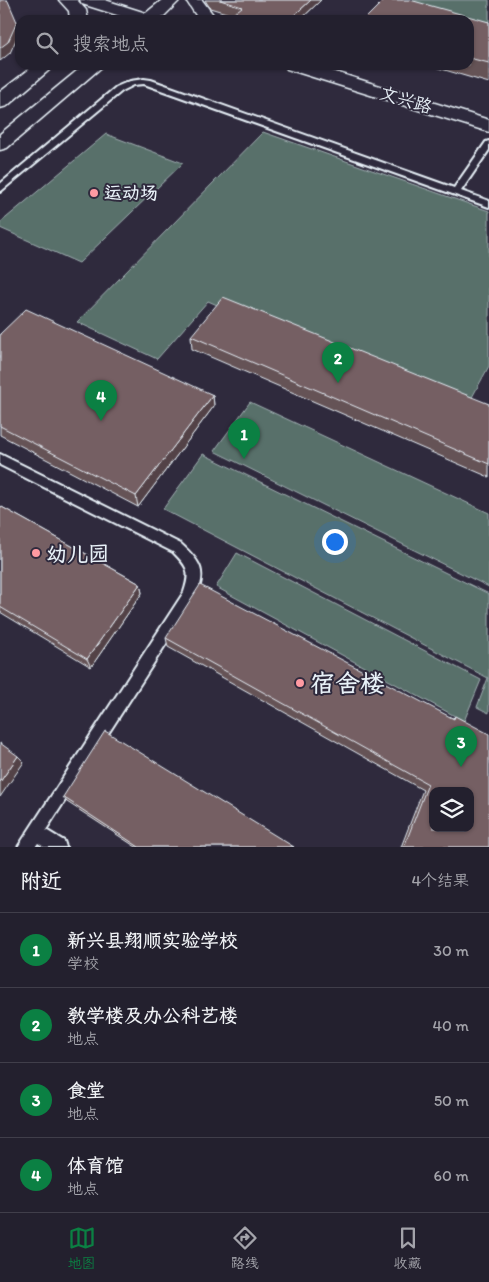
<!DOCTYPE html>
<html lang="zh">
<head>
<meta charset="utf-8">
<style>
  :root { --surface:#23202e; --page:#2b2836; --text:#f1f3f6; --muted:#a3a3aa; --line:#403e4a; --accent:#0b8043 }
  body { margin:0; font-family:Itim,"LXGW WenKai TC",sans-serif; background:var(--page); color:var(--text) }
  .controls { position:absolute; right:15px; bottom:15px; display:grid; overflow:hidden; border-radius:10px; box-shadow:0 1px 4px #0004 }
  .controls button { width:45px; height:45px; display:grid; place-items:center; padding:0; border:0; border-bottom:1px solid var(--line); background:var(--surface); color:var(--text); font:25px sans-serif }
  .you { position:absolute; left:334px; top:541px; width:18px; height:18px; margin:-12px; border:4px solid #fff; border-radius:50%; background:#1a73e8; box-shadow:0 0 0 8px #1a73e833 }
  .badge { display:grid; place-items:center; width:32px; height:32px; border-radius:50%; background:var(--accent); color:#fff; font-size:16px; font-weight:700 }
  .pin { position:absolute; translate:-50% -41px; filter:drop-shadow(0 1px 2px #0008) }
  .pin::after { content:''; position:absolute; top:26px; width:18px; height:15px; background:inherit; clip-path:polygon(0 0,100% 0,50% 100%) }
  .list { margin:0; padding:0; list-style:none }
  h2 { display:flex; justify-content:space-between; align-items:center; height:65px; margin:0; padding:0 20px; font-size:21px }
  h2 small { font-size:16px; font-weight:400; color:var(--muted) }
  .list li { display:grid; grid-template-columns:32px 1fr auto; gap:15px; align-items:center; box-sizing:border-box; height:75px; padding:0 20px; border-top:1px solid var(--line) }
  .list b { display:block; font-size:19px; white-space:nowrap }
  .list p { margin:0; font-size:16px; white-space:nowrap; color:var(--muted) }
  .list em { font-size:16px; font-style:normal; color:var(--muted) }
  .icon { flex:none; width:28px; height:28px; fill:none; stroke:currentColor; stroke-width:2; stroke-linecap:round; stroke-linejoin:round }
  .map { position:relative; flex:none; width:489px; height:847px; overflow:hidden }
  .search { position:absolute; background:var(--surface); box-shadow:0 1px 4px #0004; left:15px; right:15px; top:15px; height:55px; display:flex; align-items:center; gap:12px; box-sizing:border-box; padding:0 18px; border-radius:15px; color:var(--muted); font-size:19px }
  .sheet { height:365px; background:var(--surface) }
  nav { display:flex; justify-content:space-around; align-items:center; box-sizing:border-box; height:70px; border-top:1px solid var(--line); background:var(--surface); font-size:14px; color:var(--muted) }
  nav a { display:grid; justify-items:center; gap:2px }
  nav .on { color:var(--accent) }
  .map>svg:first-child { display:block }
  .green { fill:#59706b; stroke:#a0b0b2 }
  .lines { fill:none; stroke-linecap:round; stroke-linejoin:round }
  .lane-casing { stroke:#e8f1f8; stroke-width:4 }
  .secondary-casing { stroke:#e8f1f8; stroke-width:3 }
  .lane { fill:#2f2a3d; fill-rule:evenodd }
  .secondary { fill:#2f2a3d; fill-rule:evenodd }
  .wall { fill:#655256; stroke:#e8f1f8 }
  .shaded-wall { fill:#524246; stroke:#e8f1f8 }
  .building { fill:#755f64; stroke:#e8f1f8; fill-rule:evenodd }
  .poi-dot { fill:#ff9aa2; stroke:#2f2a3d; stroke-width:2 }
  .labels { text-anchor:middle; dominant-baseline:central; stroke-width:4; stroke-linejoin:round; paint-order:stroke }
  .far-street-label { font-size:18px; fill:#e8f1f8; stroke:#2f2a3d }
  .far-poi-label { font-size:18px; font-weight:bold; fill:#e8f1f8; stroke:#2f2a3d; text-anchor:start }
  .poi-label { font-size:21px; font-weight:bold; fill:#e8f1f8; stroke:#2f2a3d; text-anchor:start }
  .near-poi-label { font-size:25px; font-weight:bold; fill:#e8f1f8; stroke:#2f2a3d; text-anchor:start }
</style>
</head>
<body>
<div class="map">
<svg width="489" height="847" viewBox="0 0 489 847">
  <rect width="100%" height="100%" fill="#2f2a3d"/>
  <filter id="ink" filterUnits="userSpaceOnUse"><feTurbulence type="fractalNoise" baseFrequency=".02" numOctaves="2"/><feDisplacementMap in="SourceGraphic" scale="10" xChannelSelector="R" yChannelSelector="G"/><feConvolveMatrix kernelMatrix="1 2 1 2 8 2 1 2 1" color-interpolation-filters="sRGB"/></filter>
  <g filter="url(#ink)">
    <!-- green -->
    <path class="green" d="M 401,0 L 489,0 L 489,33 L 469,20 Z
      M 263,132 L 489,211 L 489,366 L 464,412 L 208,301 L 157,359 L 77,322 Z
      M 106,134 L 183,163 L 79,263 L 0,228 L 0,223 Z
      M 250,402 L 489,513 L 489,587 L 214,451 Z
      M 203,454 L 489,594 L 489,713 L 477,707 L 488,678 L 163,509 Z
      M 237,553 L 481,680 L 464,721 L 216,587 Z"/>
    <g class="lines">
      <defs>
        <path id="lane" d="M 144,79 L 151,80 L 454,188 L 486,142 L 489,141 L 489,150 L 461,191 L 489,201 L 489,207 L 144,84 L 134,85 L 122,91 L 0,192 L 0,184 L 116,87 L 130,81 Z
          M 0,454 L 181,544 C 202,563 207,572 195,599 L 46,830 L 64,841 L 66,847 L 44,847 L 38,843 L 35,847 L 18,847 L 184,592 C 191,571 188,567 173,552 L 0,465 Z"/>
        <path id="secondary" d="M 59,0 L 77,0 L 86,10 L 88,20 L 70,20 L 69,11 Z
          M 80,0 L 105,0 L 146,13 L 162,0 L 180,0 L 160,20 L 133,20 L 82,4 Z
          M 186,0 L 202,0 L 217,20 L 199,20 Z
          M 35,65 L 55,65 L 7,106 L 0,108 L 0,92 Z
          M 84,65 L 104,65 L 7,148 L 0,150 L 0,134 Z
          M 285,65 L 313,65 L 489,120 L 489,132 L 287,69 Z"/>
      </defs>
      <!-- lane casing -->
      <use href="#lane" class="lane-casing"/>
      <!-- secondary casing -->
      <use href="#secondary" class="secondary-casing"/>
      <!-- lane -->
      <use href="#lane" class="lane"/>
      <!-- secondary -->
      <use href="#secondary" class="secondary"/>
    </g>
    <!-- wall -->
    <path class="wall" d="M 205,0 L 321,0 L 300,20 L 233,20 L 233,15 L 210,8 Z
      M 469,20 L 489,22 L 489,83 L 428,65 L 469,65 Z
      M 0,334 L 213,395 L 214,406 L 138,507 L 0,435 Z
      M 191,336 L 489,404 L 489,477 L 192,349 Z
      M 0,506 L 140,584 L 142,593 L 91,667 L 0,612 Z
      M 166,638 L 453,718 L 455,716 L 489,847 L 401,847 L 423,790 L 168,647 Z
      M 63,797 L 294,847 L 136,847 L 67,802 Z"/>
    <!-- shaded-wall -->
    <path class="shaded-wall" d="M 311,0 L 321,0 L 300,20 L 289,20 Z
      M 17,22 L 19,33 L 10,53 L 0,61 L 0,48 Z
      M 213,395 L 214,406 L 138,507 L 136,496 Z
      M 140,584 L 142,593 L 91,667 L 87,659 Z
      M 18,756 L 24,762 L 0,797 L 0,782 Z"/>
    <!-- building -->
    <path class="building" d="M 0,0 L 7,0 L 8,1 L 17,22 L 8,42 L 0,48 Z
      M 220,0 L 311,0 L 289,20 L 252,20 L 233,14 L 242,7 Z
      M 384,0 L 410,0 L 489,22 L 489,63 L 469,58 L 469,20 L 364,20 Z
      M 223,297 L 489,404 L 489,464 L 191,336 Z
      M 26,309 L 213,395 L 136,496 L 0,426 L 0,334 Z
      M 0,506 L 140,584 L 87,659 L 0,607 Z
      M 200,585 L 454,719 L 455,716 L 489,734 L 489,847 L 404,847 L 428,784 L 166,638 ZM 433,791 L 470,791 L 470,828 L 433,828 Z
      M 105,731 L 294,847 L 139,847 L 63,797 Z
      M 0,743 L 18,756 L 0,782 Z"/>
  </g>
  <!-- markers -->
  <g class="poi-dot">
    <circle cx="94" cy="193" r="5"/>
    <circle cx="36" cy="553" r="5"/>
    <circle cx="300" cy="683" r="5"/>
  </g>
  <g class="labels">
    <!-- far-street labels -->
    <g class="far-street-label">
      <text transform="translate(406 100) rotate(17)">文兴路</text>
    </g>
    <!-- far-poi labels -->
    <g class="far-poi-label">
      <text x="104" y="193">运动场</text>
    </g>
    <!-- poi labels -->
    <g class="poi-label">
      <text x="46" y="553">幼儿园</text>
    </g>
    <!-- near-poi labels -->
    <g class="near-poi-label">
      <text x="310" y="683">宿舍楼</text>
    </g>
  </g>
</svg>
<div class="controls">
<button><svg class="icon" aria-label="layers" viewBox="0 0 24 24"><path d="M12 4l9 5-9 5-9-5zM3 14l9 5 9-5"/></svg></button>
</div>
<div class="you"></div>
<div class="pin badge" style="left:244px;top:459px">1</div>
<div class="pin badge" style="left:338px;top:383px">2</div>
<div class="pin badge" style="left:461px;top:767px">3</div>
<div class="pin badge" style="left:101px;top:421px">4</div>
<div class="search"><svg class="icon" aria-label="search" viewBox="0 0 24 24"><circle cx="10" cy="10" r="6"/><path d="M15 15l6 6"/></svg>搜索地点</div>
</div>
<section class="sheet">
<h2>附近<small>4个结果</small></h2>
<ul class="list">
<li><span class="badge">1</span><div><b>新兴县翔顺实验学校</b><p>学校</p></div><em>30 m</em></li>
<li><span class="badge">2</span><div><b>教学楼及办公科艺楼</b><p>地点</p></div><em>40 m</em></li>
<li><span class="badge">3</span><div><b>食堂</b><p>地点</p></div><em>50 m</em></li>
<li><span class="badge">4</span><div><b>体育馆</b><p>地点</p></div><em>60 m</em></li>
</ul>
</section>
<nav>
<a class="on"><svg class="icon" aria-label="map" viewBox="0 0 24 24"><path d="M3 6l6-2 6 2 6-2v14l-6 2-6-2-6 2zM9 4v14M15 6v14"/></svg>地图</a>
<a><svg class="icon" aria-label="directions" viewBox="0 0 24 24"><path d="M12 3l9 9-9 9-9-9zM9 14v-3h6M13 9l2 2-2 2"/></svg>路线</a>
<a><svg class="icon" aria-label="saved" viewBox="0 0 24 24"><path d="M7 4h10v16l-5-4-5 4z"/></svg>收藏</a>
</nav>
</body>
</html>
